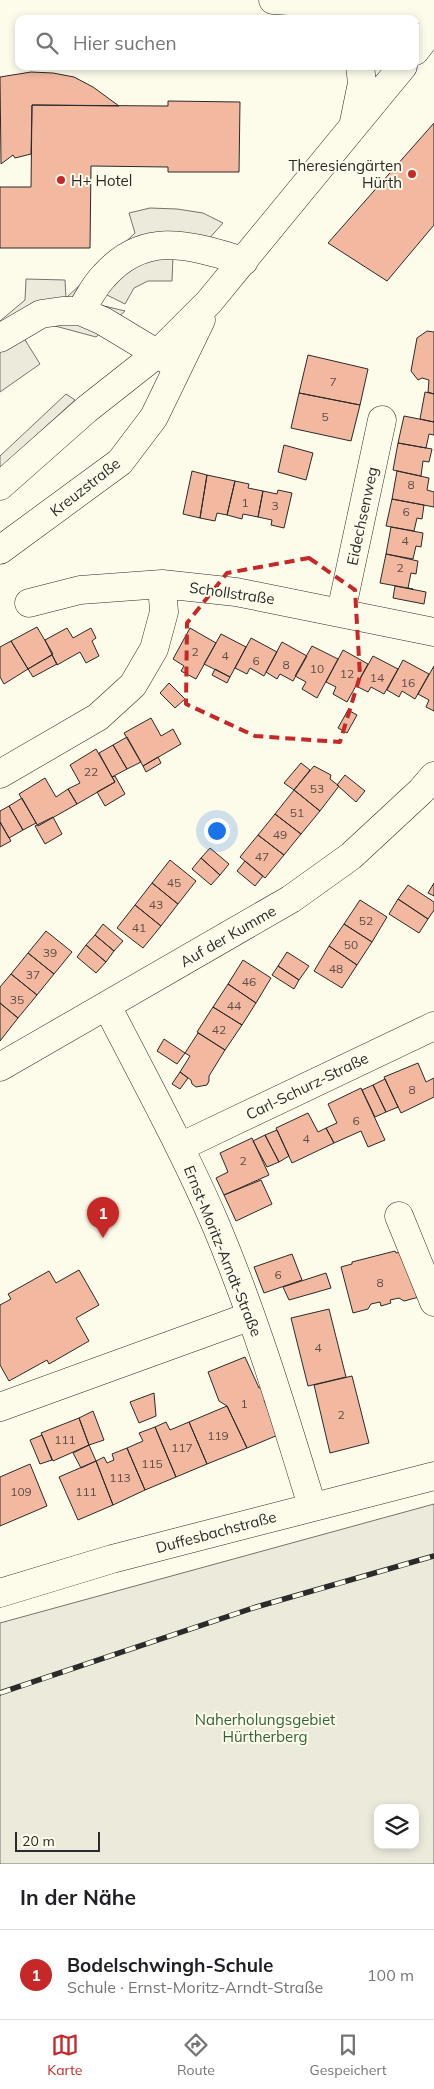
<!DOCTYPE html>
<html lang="de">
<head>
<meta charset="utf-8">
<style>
  :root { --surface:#fff; --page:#f6f6f6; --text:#202124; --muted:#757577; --line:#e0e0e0; --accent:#c62828 }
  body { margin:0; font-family:Mulish,sans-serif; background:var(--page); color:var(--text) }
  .controls { position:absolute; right:15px; bottom:15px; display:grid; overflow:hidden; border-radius:10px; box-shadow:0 2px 8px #0003 }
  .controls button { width:45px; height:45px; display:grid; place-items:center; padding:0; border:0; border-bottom:1px solid var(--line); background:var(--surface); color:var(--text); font:25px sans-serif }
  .scale { position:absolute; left:15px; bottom:12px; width:85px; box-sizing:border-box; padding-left:5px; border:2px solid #2b2b2b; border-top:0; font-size:14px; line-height:18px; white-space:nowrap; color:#2b2b2b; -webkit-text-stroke:4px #fdfbea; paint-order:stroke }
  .you { position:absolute; left:216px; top:830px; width:18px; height:18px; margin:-12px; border:4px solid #fff; border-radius:50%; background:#1a73e8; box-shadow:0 0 0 8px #1a73e833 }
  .badge { display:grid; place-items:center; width:32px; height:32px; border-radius:50%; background:var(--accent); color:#fff; font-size:16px; font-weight:700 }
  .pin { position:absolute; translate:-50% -41px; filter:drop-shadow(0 1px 2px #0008) }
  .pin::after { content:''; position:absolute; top:26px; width:18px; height:15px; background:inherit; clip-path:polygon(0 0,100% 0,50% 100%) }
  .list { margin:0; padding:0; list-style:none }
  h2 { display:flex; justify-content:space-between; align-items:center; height:65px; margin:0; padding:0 20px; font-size:21px }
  h2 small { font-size:16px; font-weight:400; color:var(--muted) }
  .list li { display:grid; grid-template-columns:32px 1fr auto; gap:15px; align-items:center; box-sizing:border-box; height:90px; padding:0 20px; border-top:1px solid var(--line) }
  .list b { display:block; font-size:19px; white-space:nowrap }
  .list p { margin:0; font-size:16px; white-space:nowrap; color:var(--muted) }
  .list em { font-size:16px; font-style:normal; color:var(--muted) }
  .icon { flex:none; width:28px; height:28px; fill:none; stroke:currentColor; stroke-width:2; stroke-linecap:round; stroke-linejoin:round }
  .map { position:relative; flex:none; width:434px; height:1864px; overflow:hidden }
  .search { position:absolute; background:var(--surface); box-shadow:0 2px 8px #0003; left:15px; right:15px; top:15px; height:55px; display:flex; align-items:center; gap:12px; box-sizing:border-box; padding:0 18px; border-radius:10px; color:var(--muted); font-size:19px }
  .sheet { height:155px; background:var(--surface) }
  nav { display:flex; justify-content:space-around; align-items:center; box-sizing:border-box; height:70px; border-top:1px solid var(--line); background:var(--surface); font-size:14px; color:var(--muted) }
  nav a { display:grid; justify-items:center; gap:2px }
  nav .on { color:var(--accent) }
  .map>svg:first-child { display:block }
  .green { fill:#ecebdb; stroke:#74746e; fill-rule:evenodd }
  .parking { fill:#eceadb; stroke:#74746e }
  .building { fill:#f2b8a0; stroke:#2b2b2b }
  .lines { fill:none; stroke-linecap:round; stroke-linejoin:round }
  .minor-casing { stroke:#2b2b2b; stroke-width:29 }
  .minor { stroke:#fdfbea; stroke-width:28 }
  .rail-casing { stroke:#2b2b2b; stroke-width:5.5 }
  .rail { stroke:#fdfbea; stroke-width:4; stroke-dasharray:11; stroke-linecap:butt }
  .marked { fill:none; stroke:#c62828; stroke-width:4; stroke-dasharray:10 6; stroke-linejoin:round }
  .poi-dot { fill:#c62828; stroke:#fdfbea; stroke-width:2 }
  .labels { text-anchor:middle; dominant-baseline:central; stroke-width:4; stroke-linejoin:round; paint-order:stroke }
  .number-label { font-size:12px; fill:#5d4e48 }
  .poi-label { font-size:15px; fill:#2b2b2b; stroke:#fdfbea; text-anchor:end }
  .street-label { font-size:15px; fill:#2b2b2b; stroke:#fdfbea }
  .park-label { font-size:15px; fill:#34623c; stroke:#fdfbea }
</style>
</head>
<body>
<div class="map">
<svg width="434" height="1864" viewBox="0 0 434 1864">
  <rect width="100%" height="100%" fill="#fdfbea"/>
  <!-- green -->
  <path class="green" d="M 434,1504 L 434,1864 L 0,1864 L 0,1623 ZM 378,1808 L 415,1808 L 415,1845 L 378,1845 Z"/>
  <!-- parking -->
  <path class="parking" d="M 150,208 L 177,209 L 203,213 L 223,223 L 199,250 L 173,256 L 172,281 L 148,281 L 134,288 L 125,304 L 103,293 L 100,305 L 125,311 L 96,337 L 44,323 L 22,335 L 40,364 L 0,392 L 0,321 L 25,300 L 26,279 L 65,280 L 66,298 L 135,233 L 129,213 Z
    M 66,394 L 75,400 L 0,468 L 0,456 Z"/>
  <!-- building -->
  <path class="building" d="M 31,72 L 53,73 L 74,77 L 93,87 L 119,106 L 32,105 L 31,154 L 15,158 L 13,155 L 1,164 L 0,77 Z
    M 168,101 L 240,102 L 239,172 L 168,172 L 168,167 L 91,166 L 90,248 L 0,248 L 0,187 L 31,187 L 32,105 L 168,106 Z
    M 434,123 L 434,225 L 387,281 L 328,243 Z
    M 427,331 L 434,332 L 434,394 L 428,392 L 429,380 L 422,378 L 418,380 L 411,371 L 417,338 Z
    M 308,355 L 368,369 L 360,405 L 299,393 Z
    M 425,392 L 434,394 L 434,422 L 420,419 Z
    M 299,393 L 360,405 L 351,441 L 291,428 Z
    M 404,416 L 434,422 L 434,435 L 429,434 L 426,448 L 398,443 Z
    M 398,443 L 432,449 L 429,462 L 423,461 L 421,476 L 393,470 Z
    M 284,445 L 313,453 L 306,480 L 278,472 Z
    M 192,471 L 207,475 L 200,518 L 183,514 Z
    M 397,471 L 429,478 L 427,490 L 434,492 L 434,507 L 392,499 Z
    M 207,475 L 235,481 L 227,515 L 217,513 L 215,521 L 200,518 Z
    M 235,481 L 249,484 L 248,488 L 263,491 L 258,517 L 243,514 L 242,519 L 227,515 Z
    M 278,490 L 292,493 L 284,528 L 271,525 L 272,520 L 258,517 L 263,491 L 277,494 Z
    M 392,499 L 424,505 L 422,519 L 417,518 L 414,531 L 386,526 Z
    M 391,527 L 423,533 L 421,547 L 416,546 L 413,559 L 386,554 Z
    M 386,554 L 418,561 L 416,574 L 411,573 L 408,588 L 413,589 L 380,583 Z
    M 395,586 L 426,592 L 424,604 L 393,598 Z
    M 37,627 L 53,654 L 28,669 L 11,641 Z
    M 67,628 L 73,638 L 91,628 L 96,638 L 92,641 L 99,656 L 86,663 L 80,652 L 57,665 L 45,640 Z
    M 190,628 L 216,643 L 196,679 L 181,671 L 184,666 L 173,659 Z
    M 221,634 L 246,647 L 230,677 L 204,664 Z
    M 251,638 L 277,652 L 264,676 L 250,668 L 247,674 L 235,668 Z
    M 11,641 L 28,669 L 4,684 L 0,677 L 0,647 Z
    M 282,642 L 307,656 L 293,681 L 280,674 L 277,679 L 266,672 Z
    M 312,646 L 338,659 L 317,698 L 302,689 L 306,682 L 295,676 Z
    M 343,650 L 368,664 L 347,702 L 333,694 L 336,687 L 326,682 Z
    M 52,655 L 57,664 L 33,677 L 28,669 Z
    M 373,656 L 398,669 L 384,694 L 371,687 L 368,692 L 356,686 Z
    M 403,660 L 429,674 L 415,699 L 402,691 L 399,697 L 387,690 Z
    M 434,666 L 434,711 L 426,707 L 429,700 L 418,694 Z
    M 215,669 L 230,677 L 227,683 L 212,675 Z
    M 169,683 L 185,699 L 175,708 L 160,693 Z
    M 348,710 L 357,715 L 347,733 L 338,728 Z
    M 151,718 L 161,736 L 173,729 L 181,744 L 143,766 L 124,733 Z
    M 127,737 L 141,762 L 127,769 L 113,745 Z
    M 113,745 L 127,769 L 112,777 L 99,753 Z
    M 96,749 L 115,782 L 77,804 L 68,789 L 80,783 L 70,765 Z
    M 158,757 L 161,763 L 146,772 L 143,766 Z
    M 301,763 L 310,770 L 294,790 L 284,783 Z
    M 314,766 L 331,775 L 330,779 L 339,786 L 320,811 L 294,790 Z
    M 345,775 L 365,791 L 356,802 L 337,785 Z
    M 115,776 L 125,794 L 105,806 L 97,792 L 115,782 L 112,777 Z
    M 45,778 L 56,797 L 68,789 L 77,804 L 38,826 L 19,794 Z
    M 294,790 L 320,811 L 301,834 L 275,814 Z
    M 22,798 L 36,823 L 23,830 L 9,806 Z
    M 9,806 L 23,830 L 9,838 L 0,822 L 0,811 Z
    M 275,814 L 301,834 L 284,855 L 258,835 Z
    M 53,817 L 62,834 L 45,844 L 35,826 Z
    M 0,822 L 11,841 L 0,847 Z
    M 258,835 L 284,855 L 265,878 L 240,857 Z
    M 210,848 L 229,864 L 220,875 L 201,858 Z
    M 201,858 L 220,875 L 211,885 L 192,869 Z
    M 170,860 L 196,881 L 178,904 L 152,883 Z
    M 245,861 L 263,876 L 255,886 L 237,871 Z
    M 152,883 L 178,904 L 161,926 L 135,905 Z
    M 434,883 L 434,896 L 428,893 Z
    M 408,885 L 434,902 L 434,910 L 428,919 L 398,899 Z
    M 398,899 L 428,919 L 419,933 L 389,914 Z
    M 360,900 L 387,917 L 372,942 L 344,924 Z
    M 135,905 L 161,926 L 143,948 L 117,928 Z
    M 103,924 L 123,941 L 114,951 L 95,935 Z
    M 344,924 L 372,942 L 357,965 L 329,946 Z
    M 46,931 L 72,952 L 54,974 L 28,953 Z
    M 95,935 L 114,951 L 106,962 L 86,945 Z
    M 86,945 L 106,962 L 96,973 L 77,957 Z
    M 329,946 L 357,965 L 342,988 L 314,971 Z
    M 287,952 L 309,966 L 299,980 L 278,966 Z
    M 28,953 L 54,974 L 37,995 L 11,974 Z
    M 243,960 L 271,978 L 256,1003 L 228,984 Z
    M 278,966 L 299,980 L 294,989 L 272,975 Z
    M 11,974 L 37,995 L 18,1018 L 0,1003 L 0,987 Z
    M 228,984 L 256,1003 L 242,1025 L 213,1007 Z
    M 0,1003 L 18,1018 L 0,1041 Z
    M 213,1007 L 242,1025 L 225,1050 L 197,1032 Z
    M 198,1033 L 225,1050 L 209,1076 L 209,1081 L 207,1085 L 196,1087 L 192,1084 L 191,1080 L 180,1072 L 190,1056 L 185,1053 Z
    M 164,1039 L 185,1053 L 177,1064 L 157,1051 Z
    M 418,1063 L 426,1082 L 434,1078 L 434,1097 L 401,1113 L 384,1077 Z
    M 180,1072 L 188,1078 L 180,1089 L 172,1084 Z
    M 385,1079 L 398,1107 L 386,1112 L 373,1085 Z
    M 373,1085 L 386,1112 L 375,1117 L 362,1090 Z
    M 361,1088 L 385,1140 L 368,1147 L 361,1131 L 334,1143 L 326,1128 L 337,1123 L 328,1104 Z
    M 308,1113 L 318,1132 L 326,1128 L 334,1143 L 292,1163 L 276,1128 Z
    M 277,1130 L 289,1156 L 279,1162 L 265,1135 Z
    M 265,1135 L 279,1162 L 267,1167 L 253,1141 Z
    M 252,1138 L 269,1175 L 224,1195 L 216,1178 L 228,1172 L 220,1153 Z
    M 261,1180 L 272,1204 L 236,1221 L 224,1195 Z
    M 395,1251 L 396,1253 L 407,1251 L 419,1297 L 404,1301 L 399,1298 L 390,1300 L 391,1303 L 381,1306 L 380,1302 L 371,1304 L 368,1309 L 353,1313 L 341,1267 L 352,1264 L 352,1262 Z
    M 292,1254 L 302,1280 L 264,1293 L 254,1267 Z
    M 79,1270 L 99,1305 L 76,1318 L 89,1341 L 49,1364 L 47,1360 L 9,1381 L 0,1365 L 0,1305 L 11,1299 L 8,1294 L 49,1271 L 56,1283 Z
    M 326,1273 L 331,1288 L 289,1300 L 283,1287 Z
    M 329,1309 L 346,1377 L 308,1386 L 291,1318 Z
    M 245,1357 L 259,1388 L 262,1387 L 267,1398 L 264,1400 L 278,1435 L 247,1448 L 227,1406 L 219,1401 L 208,1372 Z
    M 352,1376 L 369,1443 L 330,1453 L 314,1385 Z
    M 154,1393 L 156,1416 L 139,1423 L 130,1402 Z
    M 227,1406 L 247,1448 L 207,1464 L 189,1422 Z
    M 93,1411 L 104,1440 L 89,1445 L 79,1418 Z
    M 79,1418 L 89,1445 L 53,1461 L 41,1433 Z
    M 166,1422 L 170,1430 L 189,1422 L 207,1464 L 176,1477 L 155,1427 Z
    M 155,1427 L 176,1477 L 145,1490 L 127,1448 L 143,1441 L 139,1433 Z
    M 42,1435 L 52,1460 L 40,1464 L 30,1440 Z
    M 89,1445 L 96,1461 L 81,1468 L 73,1453 Z
    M 127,1448 L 145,1490 L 113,1505 L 96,1461 L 104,1457 L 107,1463 L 114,1460 L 112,1454 Z
    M 96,1461 L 113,1505 L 78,1520 L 59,1477 Z
    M 30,1464 L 47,1506 L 0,1526 L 0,1477 Z"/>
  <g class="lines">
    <defs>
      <path id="minor" d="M 273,0 L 434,10
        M 415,51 L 434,27
        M 354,122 L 362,83 L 360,66
        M 80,311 C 88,300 94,286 104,276 C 146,229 191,246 244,261
        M 0,338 L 41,314 L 62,311 L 80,311 L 103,321 L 171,362
        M 0,486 L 87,409 L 158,353 L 209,302 L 403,66
        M 0,550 L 120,462 L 154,417 L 201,320
        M 29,603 L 80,590 L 162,584 L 236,592 L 434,632
        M 341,612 L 382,420
        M 0,774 L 98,717 L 133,685 L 154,649 L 164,612 L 162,584
        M 107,1006 C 144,1078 183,1149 215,1223 C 254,1315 283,1411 312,1506
        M 0,1067 L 291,899 L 351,856 L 421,791 L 434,776
        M 180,1147 L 434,1026
        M 399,1216 L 434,1302
        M 0,1407 L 251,1316
        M 0,1593 L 112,1559 L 434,1476"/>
    </defs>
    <!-- minor casing -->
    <use href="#minor" class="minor-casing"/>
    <!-- minor -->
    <use href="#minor" class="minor"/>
    <defs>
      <path id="rail" d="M 0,1693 L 253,1608 L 434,1556"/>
    </defs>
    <!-- rail casing -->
    <use href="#rail" class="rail-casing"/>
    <!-- rail -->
    <use href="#rail" class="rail"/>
  </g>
  <!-- marked area -->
  <path class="marked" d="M 309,558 L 355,590 L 360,676 L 340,742 L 255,736 L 186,704 L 187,623 L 227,573 Z"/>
  <!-- markers -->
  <g class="poi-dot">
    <circle cx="412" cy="174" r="5"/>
    <circle cx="61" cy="180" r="5"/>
  </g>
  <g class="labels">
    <!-- number labels -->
    <g class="number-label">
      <text x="333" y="381">7</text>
      <text x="325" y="416">5</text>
      <text x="411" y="484">8</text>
      <text x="245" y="502">1</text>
      <text x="275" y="505">3</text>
      <text x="406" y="511">6</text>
      <text x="405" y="540">4</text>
      <text x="400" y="567">2</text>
      <text x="195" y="651">2</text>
      <text x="225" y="655">4</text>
      <text x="256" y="660">6</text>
      <text x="286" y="664">8</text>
      <text x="317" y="668">10</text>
      <text x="347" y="673">12</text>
      <text x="377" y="677">14</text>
      <text x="408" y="682">16</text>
      <text x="91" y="771">22</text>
      <text x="317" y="788">53</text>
      <text x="297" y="812">51</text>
      <text x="280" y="834">49</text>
      <text x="262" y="856">47</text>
      <text x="174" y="882">45</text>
      <text x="156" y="904">43</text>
      <text x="366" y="920">52</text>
      <text x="139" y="927">41</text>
      <text x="351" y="944">50</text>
      <text x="50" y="952">39</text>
      <text x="336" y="968">48</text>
      <text x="33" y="974">37</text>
      <text x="249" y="981">46</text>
      <text x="17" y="999">35</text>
      <text x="234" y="1005">44</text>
      <text x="219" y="1029">42</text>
      <text x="412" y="1089">8</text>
      <text x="356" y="1120">6</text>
      <text x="306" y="1138">4</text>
      <text x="243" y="1160">2</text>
      <text x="278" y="1274">6</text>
      <text x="380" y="1282">8</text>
      <text x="318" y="1347">4</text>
      <text x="244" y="1403">1</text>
      <text x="341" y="1414">2</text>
      <text x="218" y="1435">119</text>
      <text x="65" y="1439">111</text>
      <text x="182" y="1447">117</text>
      <text x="152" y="1463">115</text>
      <text x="120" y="1477">113</text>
      <text x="21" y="1491">109</text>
      <text x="86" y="1491">111</text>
    </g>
    <!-- poi labels -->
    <g class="poi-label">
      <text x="402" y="165">Theresiengärten<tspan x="402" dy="17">Hürth</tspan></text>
      <text x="71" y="180" text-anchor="start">H+ Hotel</text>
    </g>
    <!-- street labels -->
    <g class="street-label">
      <text transform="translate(85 487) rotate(-38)">Kreuzstraße</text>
      <text transform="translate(362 516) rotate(-78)">Eidechsenweg</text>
      <text transform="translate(232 593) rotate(8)">Schollstraße</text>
      <text transform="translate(228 936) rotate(-30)">Auf der Kumme</text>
      <text transform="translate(307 1086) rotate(-26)">Carl-Schurz-Straße</text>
      <text transform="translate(223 1251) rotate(68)">Ernst-Moritz-Arndt-Straße</text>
      <text transform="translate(216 1532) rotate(-15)">Duffesbachstraße</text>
    </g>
    <!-- park labels -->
    <g class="park-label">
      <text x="265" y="1719">Naherholungsgebiet<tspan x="265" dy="17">Hürtherberg</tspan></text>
    </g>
  </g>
</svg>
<div class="controls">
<button><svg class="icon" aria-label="layers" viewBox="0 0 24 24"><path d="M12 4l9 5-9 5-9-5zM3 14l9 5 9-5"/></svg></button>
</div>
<div class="scale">20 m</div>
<div class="you"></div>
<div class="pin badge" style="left:103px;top:1238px">1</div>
<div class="search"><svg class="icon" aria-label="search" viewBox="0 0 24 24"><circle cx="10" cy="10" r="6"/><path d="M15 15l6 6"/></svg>Hier suchen</div>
</div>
<section class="sheet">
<h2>In der Nähe<small></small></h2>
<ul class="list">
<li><span class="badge">1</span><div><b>Bodelschwingh-Schule</b><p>Schule · Ernst-Moritz-Arndt-Straße</p></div><em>100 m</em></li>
</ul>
</section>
<nav>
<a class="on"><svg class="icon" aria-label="map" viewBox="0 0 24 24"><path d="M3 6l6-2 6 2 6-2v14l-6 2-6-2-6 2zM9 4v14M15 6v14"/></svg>Karte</a>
<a><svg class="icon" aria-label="directions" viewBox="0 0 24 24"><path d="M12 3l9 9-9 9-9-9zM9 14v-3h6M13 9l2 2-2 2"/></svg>Route</a>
<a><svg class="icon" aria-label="saved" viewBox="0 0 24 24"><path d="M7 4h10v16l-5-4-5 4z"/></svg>Gespeichert</a>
</nav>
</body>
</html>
